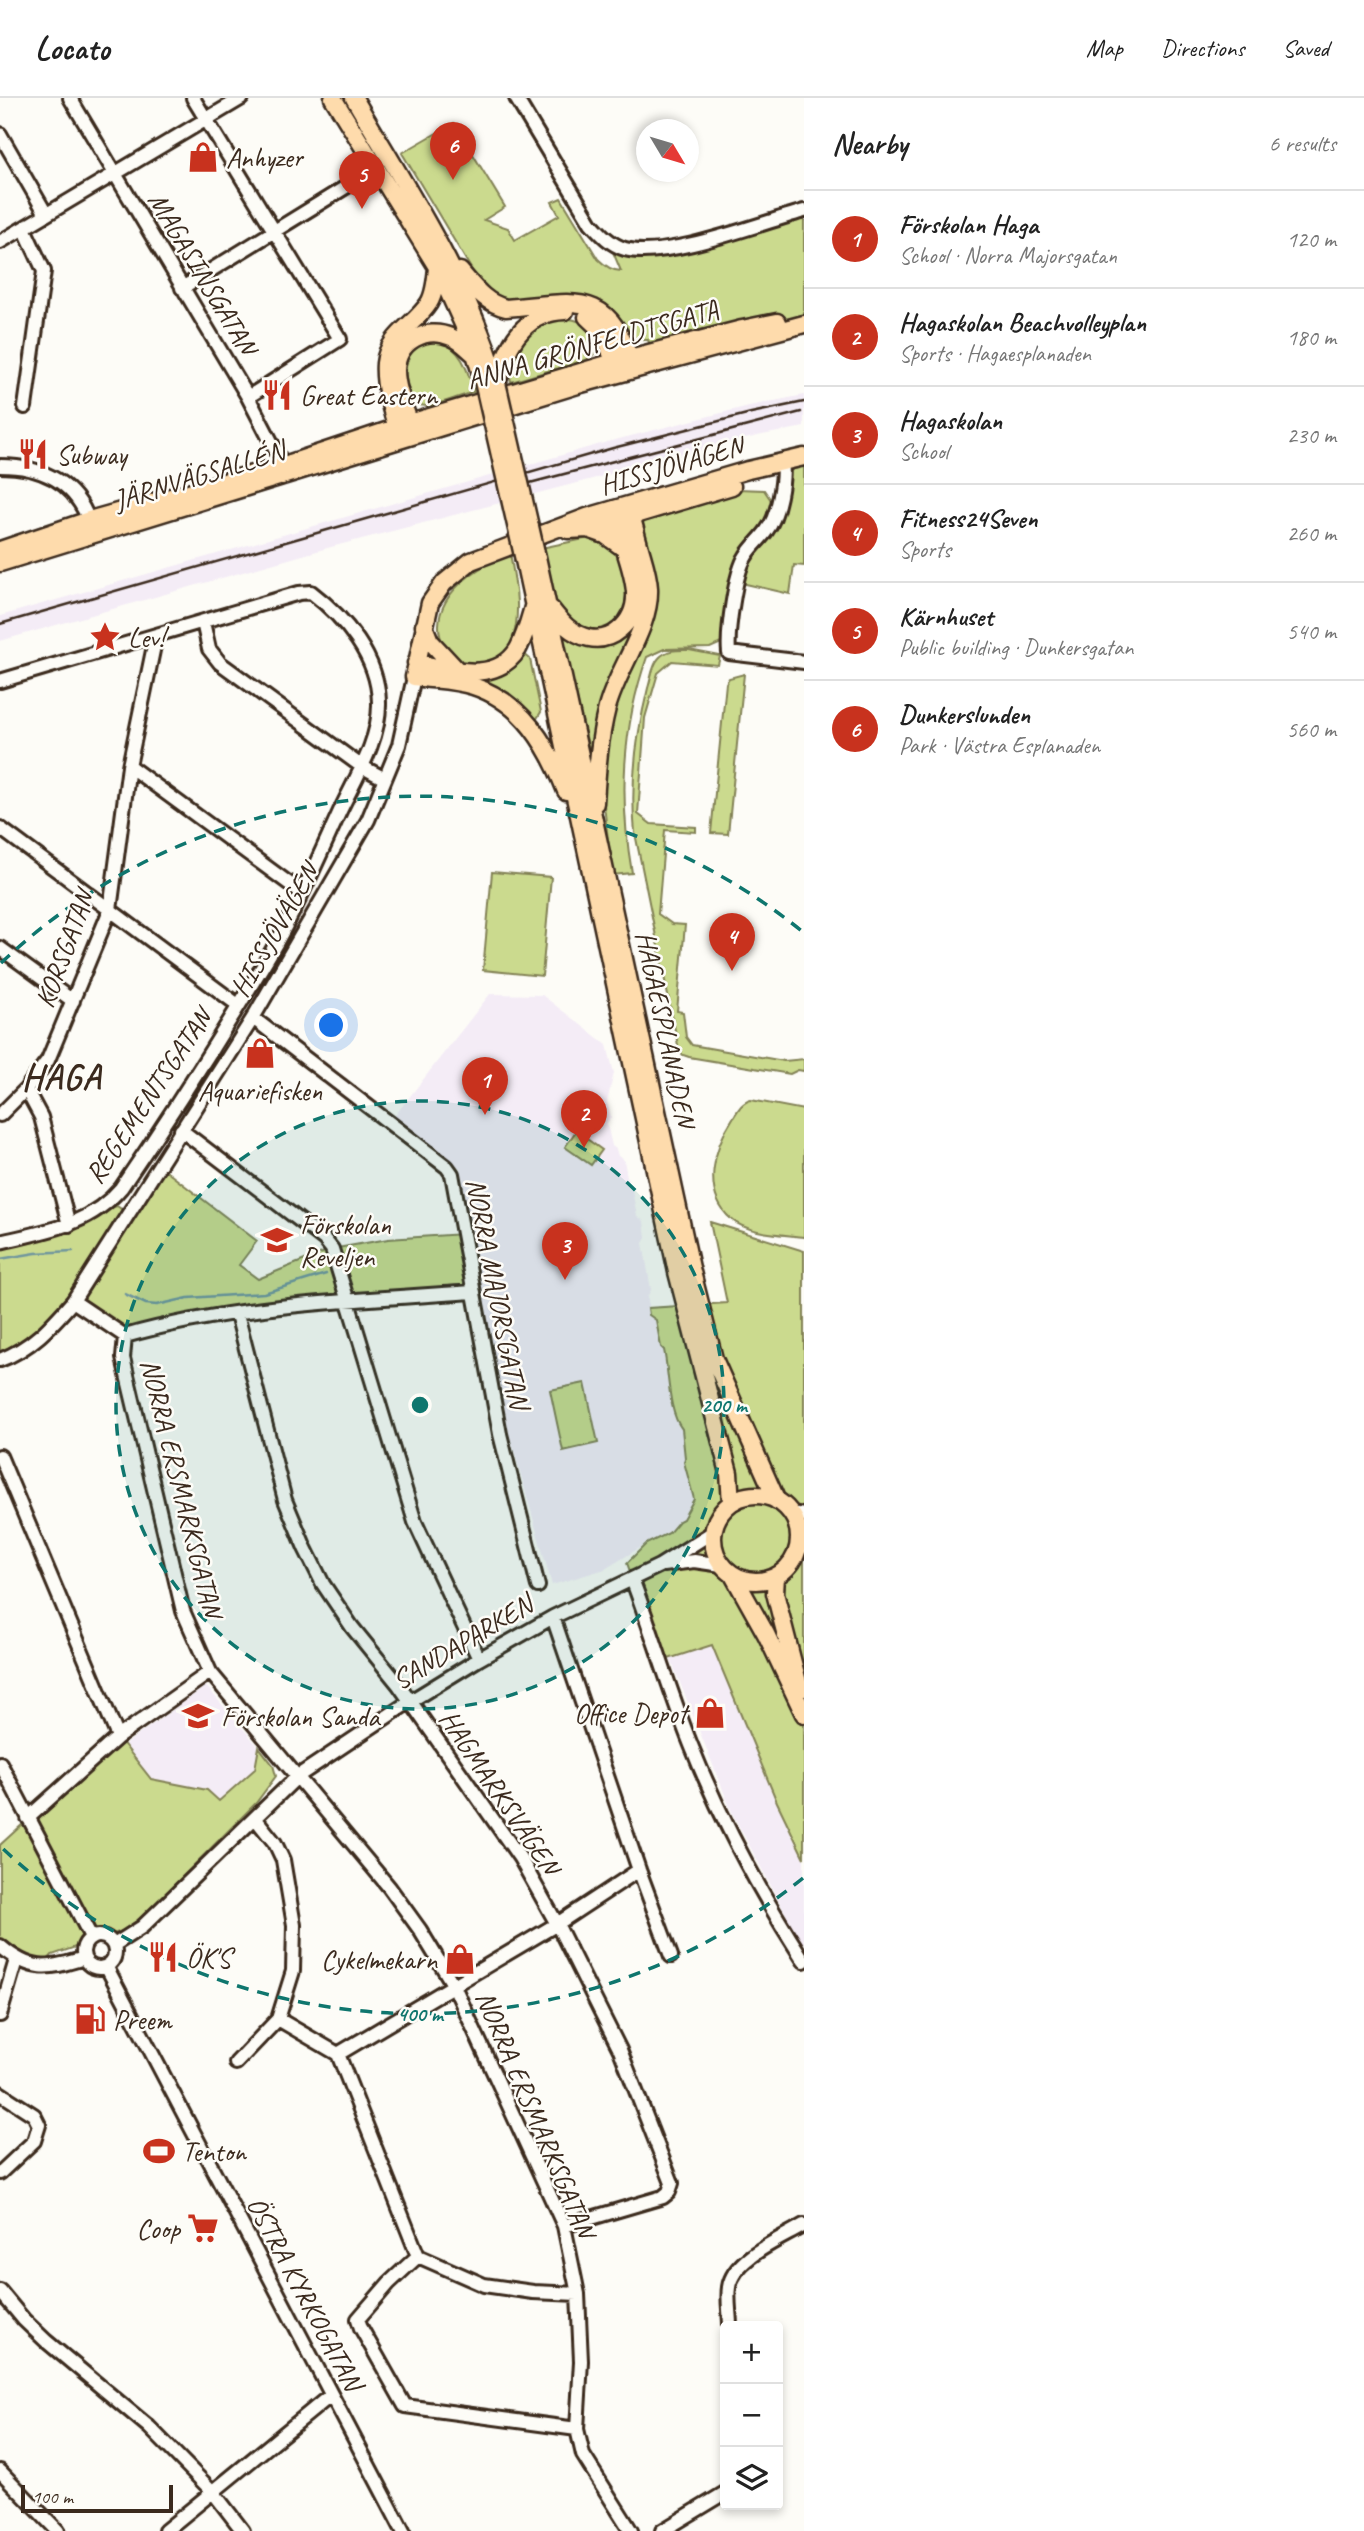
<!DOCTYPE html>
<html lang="en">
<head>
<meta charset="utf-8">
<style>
  :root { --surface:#fff; --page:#f6f6f6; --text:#222; --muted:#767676; --line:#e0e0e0; --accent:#c8321e }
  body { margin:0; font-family:Caveat,sans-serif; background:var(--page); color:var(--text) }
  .controls { position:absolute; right:21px; bottom:21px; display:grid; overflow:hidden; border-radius:7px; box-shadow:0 4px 10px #0003 }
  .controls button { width:63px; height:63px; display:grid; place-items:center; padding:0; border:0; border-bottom:2px solid var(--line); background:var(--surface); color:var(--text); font:35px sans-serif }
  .compass { position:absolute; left:636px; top:21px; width:63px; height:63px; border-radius:50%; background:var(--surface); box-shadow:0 4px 10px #0003; rotate:128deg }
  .scale { position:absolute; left:21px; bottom:18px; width:152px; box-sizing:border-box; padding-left:7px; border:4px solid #3b2a1e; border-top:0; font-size:19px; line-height:24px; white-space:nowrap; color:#3b2a1e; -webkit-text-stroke:5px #fdfcf7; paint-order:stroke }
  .you { position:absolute; left:332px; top:928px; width:24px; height:24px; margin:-18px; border:5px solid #fff; border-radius:50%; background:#1a73e8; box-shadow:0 0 0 10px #1a73e833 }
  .badge { display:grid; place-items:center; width:46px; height:46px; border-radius:50%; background:var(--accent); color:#fff; font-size:23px; font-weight:700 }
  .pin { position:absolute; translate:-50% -58px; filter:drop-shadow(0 2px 4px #0008) }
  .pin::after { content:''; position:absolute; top:37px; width:24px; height:21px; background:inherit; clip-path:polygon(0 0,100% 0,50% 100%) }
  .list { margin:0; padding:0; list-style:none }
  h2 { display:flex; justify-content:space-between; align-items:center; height:91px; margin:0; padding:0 28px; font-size:30px }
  h2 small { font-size:23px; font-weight:400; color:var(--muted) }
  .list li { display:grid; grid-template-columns:46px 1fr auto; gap:21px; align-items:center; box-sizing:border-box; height:98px; padding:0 28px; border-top:2px solid var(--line) }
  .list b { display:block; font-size:26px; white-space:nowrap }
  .list p { margin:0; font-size:23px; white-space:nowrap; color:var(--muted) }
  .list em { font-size:23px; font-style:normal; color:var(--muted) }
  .icon { flex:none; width:38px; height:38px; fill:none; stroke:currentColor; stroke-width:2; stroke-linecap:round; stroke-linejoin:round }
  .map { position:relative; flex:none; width:804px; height:2433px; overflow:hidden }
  header { display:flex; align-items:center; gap:42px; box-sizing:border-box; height:98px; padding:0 35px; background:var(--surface); border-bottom:2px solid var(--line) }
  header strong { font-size:33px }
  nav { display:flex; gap:38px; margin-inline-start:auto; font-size:24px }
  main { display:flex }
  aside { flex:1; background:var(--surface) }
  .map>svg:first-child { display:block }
  .built { fill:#f4ecf6 }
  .green { fill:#cbda8e; stroke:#838256; stroke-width:2 }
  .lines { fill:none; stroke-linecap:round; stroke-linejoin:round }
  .stream { stroke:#6f969d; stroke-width:2.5 }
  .minor-casing { stroke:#3b2a1e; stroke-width:18 }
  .major-casing { stroke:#3b2a1e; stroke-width:21 }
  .minor { stroke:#fdfcf7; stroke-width:12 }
  .major { stroke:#fedbac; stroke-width:16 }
  .rail { stroke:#3b2a1e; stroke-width:2.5 }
  .major-bridge-casing { stroke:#3b2a1e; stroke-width:21; stroke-linecap:butt }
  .major-bridge { stroke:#fedbac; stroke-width:16 }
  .ring { fill:none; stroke:#0f766e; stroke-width:3.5; stroke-dasharray:12 9 }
  .labels { text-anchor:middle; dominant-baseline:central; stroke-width:5; stroke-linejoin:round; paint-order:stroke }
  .poi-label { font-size:28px; fill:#3b2a1e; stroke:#fdfcf7; text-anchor:start }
  .street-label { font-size:28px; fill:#3b2a1e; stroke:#fdfcf7 }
  .district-label { font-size:35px; font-weight:bold; letter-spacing:2px; fill:#3b2a1e; stroke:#fdfcf7 }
  .centre { fill:#0f766e; stroke:#fdfcf7; stroke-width:3.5 }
  .ring-label { font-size:21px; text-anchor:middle; font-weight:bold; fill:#0f766e; stroke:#fdfcf7; stroke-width:5; stroke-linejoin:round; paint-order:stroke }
</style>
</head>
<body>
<header>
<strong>Locato</strong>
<nav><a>Map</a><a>Directions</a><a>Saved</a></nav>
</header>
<main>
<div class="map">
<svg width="804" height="2433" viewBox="0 0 804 2433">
  <rect width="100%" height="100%" fill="#fdfcf7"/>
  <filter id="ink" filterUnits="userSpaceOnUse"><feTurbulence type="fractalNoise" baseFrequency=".0143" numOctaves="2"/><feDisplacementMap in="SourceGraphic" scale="14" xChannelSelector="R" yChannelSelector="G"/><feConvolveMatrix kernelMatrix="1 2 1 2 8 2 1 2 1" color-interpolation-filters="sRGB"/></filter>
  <g filter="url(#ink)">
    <!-- built -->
    <path class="built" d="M 804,297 L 804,329 L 757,338 L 331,449 L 0,543 L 0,518 L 611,343 L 749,308 Z
      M 490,896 L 542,897 L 607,947 L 614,975 L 607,1004 L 611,1019 L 607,1026 L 612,1048 L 616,1051 L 618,1058 L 624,1062 L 629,1090 L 632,1092 L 637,1118 L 644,1123 L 646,1140 L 643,1145 L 651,1192 L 647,1199 L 649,1207 L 648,1210 L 656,1222 L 661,1249 L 664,1251 L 669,1278 L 668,1290 L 678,1328 L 682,1330 L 685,1360 L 684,1364 L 694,1401 L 683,1422 L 679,1423 L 669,1435 L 646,1446 L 605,1471 L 552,1487 L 509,1335 L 460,1070 L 393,1020 Z
      M 712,1546 L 777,1704 L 804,1760 L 804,1850 L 733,1717 L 670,1560 Z
      M 206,1588 L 259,1649 L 255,1671 L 219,1703 L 207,1692 L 151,1681 L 124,1647 Z"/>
    <!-- green -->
    <path class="green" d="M 454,25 L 505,109 L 484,122 L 508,130 L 515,142 L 559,117 L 552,104 L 561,100 L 598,161 C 604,167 612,173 621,173 L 608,142 L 648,154 L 804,113 L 804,220 L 742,231 L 653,254 L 648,242 L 639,242 L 628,237 L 598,206 L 574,196 L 512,203 L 496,200 L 482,189 L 402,55 Z
      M 558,220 C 579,220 595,227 600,248 L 593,257 L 586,262 L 511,284 C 504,251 531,229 558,220 Z
      M 438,242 C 462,251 467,270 474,294 C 462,297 431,311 420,307 C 412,304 410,296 408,289 C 399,264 412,245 438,242 Z
      M 804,368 L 804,468 L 794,467 L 790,496 L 737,484 L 728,542 L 710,550 L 664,551 L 647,559 C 622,630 619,700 632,775 L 612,777 L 603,698 L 603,669 L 588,647 L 541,450 L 589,440 L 737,391 L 764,392 L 775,408 L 784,374 Z
      M 510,455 C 515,484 522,514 512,543 L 514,545 C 473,613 370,514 510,455 Z
      M 689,552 L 720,558 L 718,567 L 672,563 L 658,575 L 645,620 L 638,716 L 651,726 L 696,729 L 696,734 L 665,732 L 658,816 L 672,826 L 685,827 L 677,913 L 683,914 L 686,939 L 692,947 L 784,963 L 804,961 L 804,973 L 798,972 L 790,976 L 689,959 L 683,957 L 679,952 L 635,735 C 630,686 636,638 648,590 C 651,581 652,567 659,560 C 667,551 678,552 689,552 Z
      M 522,554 L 530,561 L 540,609 L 541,614 L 536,622 L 510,599 L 482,583 L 483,580 Z
      M 744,576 L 728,736 L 711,735 L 726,585 L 729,580 Z
      M 492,774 L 551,779 L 542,878 L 483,872 Z
      M 751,1002 L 804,1012 L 804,1139 C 782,1136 748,1136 731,1121 C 701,1094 714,1049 733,1020 C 738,1012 742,1004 751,1002 Z
      M 576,1033 L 602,1052 L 591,1067 L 565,1049 Z
      M 158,1067 L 257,1143 L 239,1167 L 258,1181 L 332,1151 L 388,1141 L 463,1136 L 474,1194 L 285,1208 L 125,1238 L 73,1203 L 48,1232 L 0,1262 L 0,1144 L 117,1108 L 127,1115 Z
      M 710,1124 L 804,1153 L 804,1760 L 777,1704 L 712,1547 L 662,1563 L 627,1465 L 646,1446 L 669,1435 L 679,1423 L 683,1421 L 694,1401 L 684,1364 L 685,1360 L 682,1331 C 668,1314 669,1274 664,1252 L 661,1249 L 656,1222 L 649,1217 L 648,1210 L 727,1205 Z
      M 585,1285 L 598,1345 L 563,1353 L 550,1292 Z
      M 118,1639 L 151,1681 L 207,1692 L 219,1703 L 255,1671 L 259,1649 L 273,1667 L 276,1678 L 256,1705 L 142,1819 L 122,1833 L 52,1857 L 42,1869 L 0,1848 L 0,1747 Z"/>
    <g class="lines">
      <!-- stream -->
      <path class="stream" d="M 0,1161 L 36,1155 L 73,1153
        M 125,1196 L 146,1206 L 157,1207 L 188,1200 L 264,1195 L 326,1176"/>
      <defs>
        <path id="minor" d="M 70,0 L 248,299 L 278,357 L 284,376
          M 193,0 L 340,241 L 248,299
          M 516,0 L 591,125 C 601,136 611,147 625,151 C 666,162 761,125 804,113
          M 0,36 L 46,116
          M 24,130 L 44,173 L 25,309
          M 0,144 L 242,0
          M 182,190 L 354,84
          M 782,363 C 785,381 778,418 767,432 C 761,441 752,448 746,458 C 735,474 727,535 729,555 L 804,564
          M 0,368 C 44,368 78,386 91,429
          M 203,524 L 209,551 L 220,565 L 361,668 L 385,681
          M 0,583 L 299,495 L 311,494 C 345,520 378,559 379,604 C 380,642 356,679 340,713 C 318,761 297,810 270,856 C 223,935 173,1014 121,1090 C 89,1128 46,1133 0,1144
          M 129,668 L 302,795
          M 0,730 L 238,907
          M 0,850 L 73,903
          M 253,920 L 447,1069 L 452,1076 L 500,1336 L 538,1488
          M 26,991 L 41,1019 L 69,1127
          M 0,1017 L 26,991 L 48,962 L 110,812 L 129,668 L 156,538
          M 181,1032 L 324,1141 L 332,1151 L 415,1424 L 479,1561
          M 73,1203 L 125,1238 C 238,1206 358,1202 474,1194
          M 237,1216 L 285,1402 L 305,1450 L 323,1486 L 352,1529 L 399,1587 L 520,1760 L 557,1826 L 620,1952 L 672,2085 L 669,2094 L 663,2099 L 564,2128
          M 125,1238 L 123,1260 L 183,1513 L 210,1574 L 389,1789 L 420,1832 L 454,1888 L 564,2128 L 578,2196 L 581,2263 L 577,2331 L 583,2357 L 631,2433
          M 0,1262 C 32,1250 51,1228 73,1203 L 253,920 L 368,722 L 399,647 L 414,579
          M 0,1358 L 118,1639
          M 791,1415 L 804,1417
          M 796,1454 L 804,1448
          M 663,1467 L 694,1463 L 722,1467
          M 632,1481 C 653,1536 669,1592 691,1647 C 722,1725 759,1793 804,1863
          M 553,1519 L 639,1772 L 671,1858
          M 0,1665 L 91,1839
          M 28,1720 L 118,1639 L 210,1574
          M83 1854a16 16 0 1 1 32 0a16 16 0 1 1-32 0Z
          M 114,1847 L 142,1829 L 298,1678 L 409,1604 L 479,1561 L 553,1519 L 659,1468 L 713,1434
          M 0,1848 C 31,1874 47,1872 84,1860
          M 106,1868 L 403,2433
          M 0,1917 L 16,1862
          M 278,1921 L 338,1956 L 557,1826 L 639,1772
          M 338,1956 L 418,2158
          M 236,1965 L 278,1921 L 293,1873 L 294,1827 L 283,1762 L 275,1745 L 255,1720
          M 0,1995 L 34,2017 L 39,2027 L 34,2043 L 0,2075
          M 418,2158 L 389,2185 L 358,2221 L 361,2230 L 405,2308 L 577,2331
          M 418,2158 L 484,2187 L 533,2194 L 578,2196
          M 0,2193 L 24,2222 L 46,2243 L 149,2329 L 213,2394 L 243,2433
          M 730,2228 C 730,2216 727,2201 729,2189 C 733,2160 781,2141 804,2127
          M 0,2373 L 58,2433
          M 165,2433 L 331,2297
          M 662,2433 L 725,2395"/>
        <path id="major" d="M 333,0 L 437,169 L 472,246 L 482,279
          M 354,0 C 406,90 464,176 495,276
          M 460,173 C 474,189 485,205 506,210 C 574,205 609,188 632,269
          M 587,219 L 606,237 L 616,274
          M 498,283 C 506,248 524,214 565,213
          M 413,335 C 407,315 396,293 396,272 C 397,243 426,228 451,239 C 460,242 466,249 473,255
          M 400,340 C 393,317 383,289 385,265 C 388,237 415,227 429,205 C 435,195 436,181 437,169
          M 588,431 L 605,437 L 626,452
          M 568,432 L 588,431 L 732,388
          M 0,452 L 89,422 L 281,368 L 410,325 L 614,264 L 742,231 L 777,224
          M 537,459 L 691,1170 L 714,1261 L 777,1403
          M 524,462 L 677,1174 L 729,1375 L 731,1405
          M 0,465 L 581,286 L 804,226
          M 551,511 C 561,524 571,536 589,540 C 600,542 611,539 619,532 C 660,498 608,442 622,413
          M 424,528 L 430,543 L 457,572
          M 416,565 C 450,571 496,587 518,551 C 525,538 529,523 533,509
          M 566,693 C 548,648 523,604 473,588 C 455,582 434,582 414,579 L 430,505 L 444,485 L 471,463 L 587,419 L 748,372 L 804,359
          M 595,705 C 597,673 599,641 607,610 C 617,571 651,530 649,490 C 648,474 642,459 638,443 C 632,423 635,413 611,412
          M713 1440a43 43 0 1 1 86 0a43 43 0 1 1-86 0Z
          M 733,1477 L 766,1536 L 804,1616
          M 776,1478 L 775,1495 L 800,1592"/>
      </defs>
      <!-- minor casing -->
      <use href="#minor" class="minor-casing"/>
      <!-- major casing -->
      <use href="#major" class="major-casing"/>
      <!-- minor -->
      <use href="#minor" class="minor"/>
      <!-- major -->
      <use href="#major" class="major"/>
      <!-- rail -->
      <path class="rail" d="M 503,392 L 801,314
        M 0,526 L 613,350 L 751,315 L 804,304"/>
      <defs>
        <path id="major-bridge" d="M 495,276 L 537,459
          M 482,279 L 524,462"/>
      </defs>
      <!-- major-bridge casing -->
      <use href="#major-bridge" class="major-bridge-casing"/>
      <!-- major-bridge -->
      <use href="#major-bridge" class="major-bridge"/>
    </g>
  </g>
  <!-- distance rings -->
  <circle cx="420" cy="1307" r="304" fill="#0f766e" fill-opacity=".12"/>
  <g class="ring">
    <circle cx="420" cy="1307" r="304"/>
    <path d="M803 1780A609 609 0 0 1 1 1749M1 865A609 609 0 0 1 803 834"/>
  </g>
  <!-- icons -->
  <defs>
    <symbol id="shop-bare" viewBox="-9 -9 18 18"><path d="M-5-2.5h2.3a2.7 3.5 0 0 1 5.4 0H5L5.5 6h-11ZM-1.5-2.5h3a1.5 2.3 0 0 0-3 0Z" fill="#c8321e" stroke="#fdfcf7" stroke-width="2.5" paint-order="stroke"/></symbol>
    <symbol id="restaurant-bare" viewBox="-9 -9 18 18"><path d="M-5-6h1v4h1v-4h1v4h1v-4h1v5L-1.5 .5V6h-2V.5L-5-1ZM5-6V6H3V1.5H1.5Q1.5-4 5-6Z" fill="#c8321e" stroke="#fdfcf7" stroke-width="2.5" paint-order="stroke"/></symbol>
    <symbol id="sight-bare" viewBox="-9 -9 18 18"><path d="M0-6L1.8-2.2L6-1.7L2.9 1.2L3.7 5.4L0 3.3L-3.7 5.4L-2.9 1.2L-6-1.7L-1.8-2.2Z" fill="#c8321e" stroke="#fdfcf7" stroke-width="2.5" paint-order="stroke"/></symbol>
    <symbol id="school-bare" viewBox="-9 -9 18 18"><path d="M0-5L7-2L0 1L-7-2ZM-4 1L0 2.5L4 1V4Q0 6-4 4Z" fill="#c8321e" stroke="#fdfcf7" stroke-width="2.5" paint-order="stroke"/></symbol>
    <symbol id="fuel-bare" viewBox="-9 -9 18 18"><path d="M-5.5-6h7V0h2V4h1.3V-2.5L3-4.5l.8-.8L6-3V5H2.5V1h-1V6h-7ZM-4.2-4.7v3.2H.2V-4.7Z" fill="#c8321e" stroke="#fdfcf7" stroke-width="2.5" paint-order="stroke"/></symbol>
    <symbol id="stadium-bare" viewBox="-9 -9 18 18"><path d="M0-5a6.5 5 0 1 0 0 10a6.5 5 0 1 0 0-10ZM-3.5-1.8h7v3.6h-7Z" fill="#c8321e" stroke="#fdfcf7" stroke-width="2.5" paint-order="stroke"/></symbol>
    <symbol id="supermarket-bare" viewBox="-9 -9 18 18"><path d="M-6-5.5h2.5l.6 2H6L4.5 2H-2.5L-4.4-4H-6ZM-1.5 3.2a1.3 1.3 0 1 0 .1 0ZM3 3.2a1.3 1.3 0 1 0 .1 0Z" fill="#c8321e" stroke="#fdfcf7" stroke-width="2.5" paint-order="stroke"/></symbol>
  </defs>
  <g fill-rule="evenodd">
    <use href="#shop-bare" x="181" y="37" width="44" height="44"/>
    <use href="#restaurant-bare" x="255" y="275" width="44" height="44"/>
    <use href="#restaurant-bare" x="11" y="334" width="44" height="44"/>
    <use href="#sight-bare" x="83" y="517" width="44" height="44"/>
    <use href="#shop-bare" x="238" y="933" width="44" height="44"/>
    <use href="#school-bare" x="255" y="1120" width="44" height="44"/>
    <use href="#shop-bare" x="688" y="1593" width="44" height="44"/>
    <use href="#school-bare" x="176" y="1596" width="44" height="44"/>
    <use href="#restaurant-bare" x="141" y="1837" width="44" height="44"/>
    <use href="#shop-bare" x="438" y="1839" width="44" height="44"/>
    <use href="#fuel-bare" x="68" y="1899" width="44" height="44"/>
    <use href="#stadium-bare" x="137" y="2031" width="44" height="44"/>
    <use href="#supermarket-bare" x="181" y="2108" width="44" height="44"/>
  </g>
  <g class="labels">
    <!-- poi labels -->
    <g class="poi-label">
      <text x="226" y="59">Anhyzer</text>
      <text x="300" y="297">Great Eastern</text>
      <text x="56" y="356">Subway</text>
      <text x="128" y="539">Lev!</text>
      <text x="260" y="992" text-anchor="middle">Aquariefisken</text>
      <text x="300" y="1126">Förskolan<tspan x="300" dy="32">Reveljen</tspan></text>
      <text x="687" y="1615" text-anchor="end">Office Depot</text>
      <text x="221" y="1618">Förskolan Sanda</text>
      <text x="186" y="1859">ÖK'S</text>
      <text x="437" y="1861" text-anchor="end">Cykelmekarn</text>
      <text x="113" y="1921">Preem</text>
      <text x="182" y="2053">Tenton</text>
      <text x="180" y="2130" text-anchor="end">Coop</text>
    </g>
    <!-- street labels -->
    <g class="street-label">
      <text transform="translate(203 175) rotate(59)">MAGASINSGATAN</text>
      <text transform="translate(592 246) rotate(-16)">ANNA GRÖNFELDTSGATA</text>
      <text transform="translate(671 367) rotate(-16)">HISSJÖVÄGEN</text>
      <text transform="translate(199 377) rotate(-17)">JÄRNVÄGSALLÉN</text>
      <text transform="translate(274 832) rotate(-60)">HISSJÖVÄGEN</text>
      <text transform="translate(64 851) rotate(-70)">KORSGATAN</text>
      <text transform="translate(666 931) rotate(78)">HAGAESPLANADEN</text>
      <text transform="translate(148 998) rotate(-56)">REGEMENTSGATAN</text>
      <text transform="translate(498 1195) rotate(79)">NORRA MAJORSGATAN</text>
      <text transform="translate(182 1390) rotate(76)">NORRA ERSMARKSGATAN</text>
      <text transform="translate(462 1544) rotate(-31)">SANDAPARKEN</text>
      <text transform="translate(500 1694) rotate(56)">HAGMARKSVÄGEN</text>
      <text transform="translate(536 2016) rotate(67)">NORRA ERSMARKSGATAN</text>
      <text transform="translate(305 2195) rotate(62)">ÖSTRA KYRKOGATAN</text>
    </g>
    <!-- district labels -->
    <g class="district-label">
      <text x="62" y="979">HAGA</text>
    </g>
  </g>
  <circle cx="420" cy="1307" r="10" class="centre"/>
  <g class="ring-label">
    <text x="724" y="1314">200 m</text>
    <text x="420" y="1923">400 m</text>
  </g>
</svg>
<div class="controls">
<button>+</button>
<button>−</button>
<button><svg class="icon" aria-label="layers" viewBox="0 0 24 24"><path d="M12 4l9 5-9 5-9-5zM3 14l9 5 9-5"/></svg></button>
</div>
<svg class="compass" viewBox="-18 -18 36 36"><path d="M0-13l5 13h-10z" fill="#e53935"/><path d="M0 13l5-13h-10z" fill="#767676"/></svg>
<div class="scale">100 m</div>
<div class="you"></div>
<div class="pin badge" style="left:485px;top:1017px">1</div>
<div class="pin badge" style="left:584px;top:1050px">2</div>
<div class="pin badge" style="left:565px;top:1182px">3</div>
<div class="pin badge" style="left:732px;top:873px">4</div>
<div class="pin badge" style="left:362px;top:111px">5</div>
<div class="pin badge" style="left:453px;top:82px">6</div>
</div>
<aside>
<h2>Nearby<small>6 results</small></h2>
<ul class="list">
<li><span class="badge">1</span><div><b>Förskolan Haga</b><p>School · Norra Majorsgatan</p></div><em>120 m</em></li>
<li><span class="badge">2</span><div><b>Hagaskolan Beachvolleyplan</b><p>Sports · Hagaesplanaden</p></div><em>180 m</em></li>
<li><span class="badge">3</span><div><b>Hagaskolan</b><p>School</p></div><em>230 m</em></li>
<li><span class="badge">4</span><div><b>Fitness24Seven</b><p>Sports</p></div><em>260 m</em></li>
<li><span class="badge">5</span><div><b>Kärnhuset</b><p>Public building · Dunkersgatan</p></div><em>540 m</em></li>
<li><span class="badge">6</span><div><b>Dunkerslunden</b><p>Park · Västra Esplanaden</p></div><em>560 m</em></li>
</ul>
</aside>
</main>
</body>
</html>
